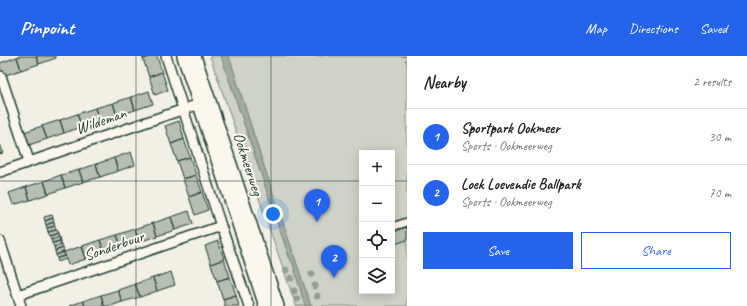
<!DOCTYPE html>
<html lang="en">
<head>
<meta charset="utf-8">
<style>
  :root { --surface:#fff; --page:#f2f2f2; --text:#202124; --muted:#757577; --line:#e0e0e0; --accent:#2563eb }
  body { margin:0; font-family:Caveat,sans-serif; background:var(--page); color:var(--text) }
  .controls { position:absolute; right:12px; bottom:12px; display:grid; overflow:hidden; border-radius:0px; box-shadow:0 2px 10px #0003 }
  .controls button { width:36px; height:36px; display:grid; place-items:center; padding:0; border:0; border-bottom:1px solid var(--line); background:var(--surface); color:var(--text); font:20px sans-serif }
  .you { position:absolute; left:273px; top:158px; width:14px; height:14px; margin:-10px; border:3px solid #fff; border-radius:50%; background:#1a73e8; box-shadow:0 0 0 6px #1a73e833 }
  .badge { display:grid; place-items:center; width:26px; height:26px; border-radius:50%; background:var(--accent); color:#fff; font-size:13px; font-weight:700 }
  .pin { position:absolute; translate:-50% -33px; filter:drop-shadow(0 1px 2px #0008) }
  .pin::after { content:''; position:absolute; top:21px; width:14px; height:12px; background:inherit; clip-path:polygon(0 0,100% 0,50% 100%) }
  .list { margin:0; padding:0; list-style:none }
  h2 { display:flex; justify-content:space-between; align-items:center; height:52px; margin:0; padding:0 16px; font-size:17px }
  h2 small { font-size:13px; font-weight:400; color:var(--muted) }
  .list li { display:grid; grid-template-columns:26px 1fr auto; gap:12px; align-items:center; box-sizing:border-box; height:56px; padding:0 16px; border-top:1px solid var(--line) }
  .list b { display:block; font-size:15px; white-space:nowrap }
  .list p { margin:0; font-size:13px; white-space:nowrap; color:var(--muted) }
  .list em { font-size:13px; font-style:normal; color:var(--muted) }
  .actions { display:flex; gap:8px; padding:12px 16px }
  .actions a { flex:1; padding:9px 0; border:1px solid var(--accent); border-radius:0px; text-align:center; font-size:14px; color:var(--accent) }
  .actions .main { background:var(--accent); color:#fff }
  .icon { flex:none; width:22px; height:22px; fill:none; stroke:currentColor; stroke-width:2; stroke-linecap:round; stroke-linejoin:round }
  .map { position:relative; flex:none; width:407px; height:250px; overflow:hidden }
  header { display:flex; align-items:center; gap:24px; box-sizing:border-box; height:56px; padding:0 20px; background:var(--accent); color:#fff }
  header strong { font-size:19px }
  nav { display:flex; gap:22px; margin-inline-start:auto; font-size:14px }
  main { display:flex }
  aside { flex:1; background:var(--surface) }
  .map>svg:first-child { display:block }
  .green { fill:#cfd2c8; stroke:#77887e; fill-rule:evenodd }
  .water { fill:#a2aba1; stroke:#6e7f75 }
  .building { fill:#b7beb3; stroke:#1f3d34 }
  .lines { fill:none; stroke-linecap:round; stroke-linejoin:round }
  .pedestrian-casing { stroke:#1f3d34; stroke-width:10 }
  .minor-casing { stroke:#1f3d34; stroke-width:12 }
  .secondary-casing { stroke:#1f3d34; stroke-width:16 }
  .path { stroke:#1f3d34; stroke-width:1.5; stroke-dasharray:1 3; stroke-linecap:butt }
  .pedestrian { stroke:#fbf7ec; stroke-width:7 }
  .minor { stroke:#fbf7ec; stroke-width:9 }
  .secondary { stroke:#fbf7ec; stroke-width:13 }
  .tree { fill:#919e94 }
  .grid { fill:none; stroke:#1f3d34; stroke-width:1; stroke-opacity:0.55 }
  .labels { text-anchor:middle; dominant-baseline:central; stroke-width:4; stroke-linejoin:round; paint-order:stroke }
  .street-label { font-size:16px; fill:#1f3d34; stroke:#fbf7ec }
</style>
</head>
<body>
<header>
<strong>Pinpoint</strong>
<nav><a>Map</a><a>Directions</a><a>Saved</a></nav>
</header>
<main>
<div class="map">
<svg width="407" height="250" viewBox="0 0 407 250">
  <rect width="100%" height="100%" fill="#f2f0e5"/>
  <filter id="ink" filterUnits="userSpaceOnUse"><feTurbulence type="fractalNoise" baseFrequency=".025" numOctaves="2"/><feDisplacementMap in="SourceGraphic" scale="8" xChannelSelector="R" yChannelSelector="G"/><feConvolveMatrix kernelMatrix="1 2 1 2 8 2 1 2 1" color-interpolation-filters="sRGB"/></filter>
  <g filter="url(#ink)">
    <!-- green -->
    <path class="green" d="M 210,0 L 407,0 L 407,250 L 296,250 ZM 362,97 L 392,97 L 392,235 L 362,235 Z"/>
    <!-- water -->
    <path class="water" d="M 221,0 L 229,0 L 259,95 L 311,250 L 305,250 L 293,208 L 289,201 Z"/>
    <!-- building -->
    <path class="building" d="M 20,0 L 36,0 L 39,8 L 21,14 L 17,1 Z
      M 36,0 L 55,0 L 56,2 L 39,8 Z
      M 142,0 L 153,0 L 143,3 Z
      M 153,0 L 157,0 L 162,16 L 149,21 L 143,3 Z
      M 17,1 L 21,14 L 0,21 L 0,7 Z
      M 162,16 L 168,34 L 155,39 L 149,21 Z
      M 149,35 L 153,48 L 135,54 L 131,41 Z
      M 131,41 L 135,54 L 117,60 L 113,47 Z
      M 113,47 L 117,60 L 100,66 L 95,52 Z
      M 95,52 L 100,66 L 82,71 L 77,58 Z
      M 77,58 L 82,71 L 64,77 L 60,64 Z
      M 60,64 L 64,77 L 47,83 L 42,70 Z
      M 179,65 L 184,83 L 171,88 L 165,70 Z
      M 42,70 L 47,83 L 29,89 L 24,76 Z
      M 184,83 L 190,101 L 177,105 L 171,88 Z
      M 0,88 L 3,97 L 0,98 Z
      M 131,96 L 135,109 L 118,115 L 114,102 Z
      M 190,101 L 196,119 L 183,123 L 177,105 Z
      M 114,102 L 118,115 L 100,121 L 96,108 Z
      M 96,108 L 100,121 L 83,126 L 79,114 Z
      M 79,114 L 83,126 L 65,132 L 61,119 Z
      M 61,119 L 65,132 L 48,138 L 44,125 Z
      M 196,119 L 202,136 L 189,141 L 183,123 Z
      M 44,125 L 48,138 L 30,144 L 26,131 Z
      M 26,131 L 30,144 L 13,149 L 9,137 Z
      M 202,136 L 208,154 L 195,159 L 189,141 Z
      M 189,155 L 193,168 L 175,174 L 171,161 Z
      M 52,159 L 53,162 L 45,165 L 44,161 Z
      M 171,161 L 175,174 L 157,180 L 153,167 Z
      M 53,162 L 54,166 L 46,169 L 45,165 Z
      M 54,166 L 55,170 L 47,172 L 46,169 Z
      M 153,167 L 157,180 L 139,186 L 135,173 Z
      M 55,170 L 56,174 L 48,176 L 47,172 Z
      M 407,171 L 407,184 L 392,189 L 392,176 Z
      M 135,173 L 139,186 L 122,192 L 117,179 Z
      M 56,174 L 58,177 L 50,180 L 48,176 Z
      M 58,177 L 59,181 L 51,184 L 50,180 Z
      M 117,179 L 122,192 L 104,197 L 100,184 Z
      M 59,181 L 60,185 L 52,187 L 51,184 Z
      M 100,184 L 104,197 L 86,203 L 82,190 Z
      M 60,185 L 61,189 L 54,191 L 52,187 Z
      M 218,185 L 224,203 L 211,208 L 205,190 Z
      M 61,189 L 63,192 L 55,195 L 54,191 Z
      M 82,190 L 86,203 L 68,209 L 64,196 Z
      M 63,192 L 64,196 L 56,199 L 55,195 Z
      M 64,196 L 65,200 L 57,202 L 56,199 Z
      M 65,200 L 66,203 L 58,206 L 57,202 Z
      M 224,203 L 230,221 L 217,225 L 211,208 Z
      M 171,216 L 175,229 L 157,235 L 153,222 Z
      M 230,221 L 236,239 L 223,243 L 217,225 Z
      M 153,222 L 157,235 L 140,241 L 135,228 Z
      M 135,228 L 140,241 L 122,246 L 118,234 Z
      M 118,234 L 122,246 L 111,250 L 104,250 L 101,239 Z
      M 101,239 L 104,250 L 85,250 L 83,245 Z
      M 236,239 L 239,250 L 225,250 L 223,243 Z
      M 83,245 L 85,250 L 69,250 Z"/>
    <g class="lines">
      <defs>
        <path id="pedestrian" d="M 392,171 L 407,166"/>
        <path id="minor" d="M 166,0 L 221,170 L 249,250
          M 1,20 L 29,105
          M 0,116 L 205,46
          M 0,185 L 21,250
          M 18,239 L 221,170"/>
        <path id="secondary" d="M 184,0 L 266,250
          M 194,0 L 277,250"/>
      </defs>
      <!-- pedestrian casing -->
      <use href="#pedestrian" class="pedestrian-casing"/>
      <!-- minor casing -->
      <use href="#minor" class="minor-casing"/>
      <!-- secondary casing -->
      <use href="#secondary" class="secondary-casing"/>
      <!-- path -->
      <path class="path" d="M 404,0 L 407,8"/>
      <!-- pedestrian -->
      <use href="#pedestrian" class="pedestrian"/>
      <!-- minor -->
      <use href="#minor" class="minor"/>
      <!-- secondary -->
      <use href="#secondary" class="secondary"/>
    </g>
    <!-- trees -->
    <g class="tree">
      <circle cx="286" cy="214" r="3.5"/>
      <circle cx="312" cy="218" r="3.5"/>
      <circle cx="291" cy="222" r="3.5"/>
      <circle cx="315" cy="230" r="3.5"/>
      <circle cx="294" cy="235" r="3.5"/>
      <circle cx="317" cy="240" r="3.5"/>
      <circle cx="297" cy="243" r="3.5"/>
    </g>
  </g>
  <!-- grid -->
  <path class="grid" d="M 136,0 L 136,250M 271,0 L 271,250M 0,125 L 362,125M 392,125 L 407,125"/>
  <g class="labels">
    <!-- street labels -->
    <g class="street-label">
      <text transform="translate(101 65) rotate(-19)">Wildeman</text>
      <text transform="translate(248 108) rotate(72)">Ookmeerweg</text>
      <text transform="translate(114 190) rotate(-19)">Sonderbuur</text>
    </g>
  </g>
</svg>
<div class="controls">
<button>+</button>
<button>−</button>
<button><svg class="icon" aria-label="locate" viewBox="0 0 24 24"><circle cx="12" cy="12" r="6"/><path d="M12 2v4M12 18v4M2 12h4M18 12h4"/></svg></button>
<button><svg class="icon" aria-label="layers" viewBox="0 0 24 24"><path d="M12 4l9 5-9 5-9-5zM3 14l9 5 9-5"/></svg></button>
</div>
<div class="you"></div>
<div class="pin badge" style="left:317px;top:166px">1</div>
<div class="pin badge" style="left:334px;top:222px">2</div>
</div>
<aside>
<h2>Nearby<small>2 results</small></h2>
<ul class="list">
<li><span class="badge">1</span><div><b>Sportpark Ookmeer</b><p>Sports · Ookmeerweg</p></div><em>30 m</em></li>
<li><span class="badge">2</span><div><b>Loek Loevendie Ballpark</b><p>Sports · Ookmeerweg</p></div><em>70 m</em></li>
</ul>
<div class="actions"><a class="main">Save</a><a>Share</a></div>
</aside>
</main>
</body>
</html>
